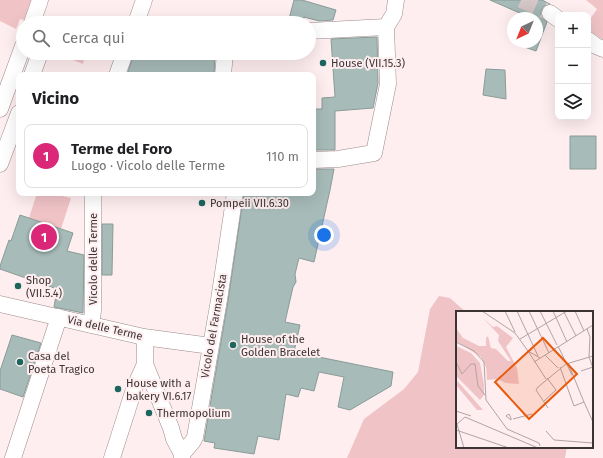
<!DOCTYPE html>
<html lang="it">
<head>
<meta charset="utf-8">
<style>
  :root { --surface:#fff; --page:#f6f6f6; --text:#202124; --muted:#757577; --line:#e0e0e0; --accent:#db2777 }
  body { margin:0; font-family:"Fira Sans",sans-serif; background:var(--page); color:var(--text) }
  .controls { position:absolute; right:12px; top:12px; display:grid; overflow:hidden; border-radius:8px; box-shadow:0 4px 16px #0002 }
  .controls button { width:36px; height:36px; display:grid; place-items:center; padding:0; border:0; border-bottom:1px solid var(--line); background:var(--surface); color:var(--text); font:20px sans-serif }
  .compass { position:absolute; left:507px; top:12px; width:36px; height:36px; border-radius:50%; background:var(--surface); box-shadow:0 4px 16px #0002; rotate:223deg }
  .you { position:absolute; left:324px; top:235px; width:14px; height:14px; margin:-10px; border:3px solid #fff; border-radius:50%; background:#1a73e8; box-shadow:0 0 0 6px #1a73e833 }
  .badge { display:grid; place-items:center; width:26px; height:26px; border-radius:50%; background:var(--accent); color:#fff; font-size:13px; font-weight:700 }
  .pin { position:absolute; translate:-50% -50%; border:2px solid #fff; box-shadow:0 1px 4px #0006 }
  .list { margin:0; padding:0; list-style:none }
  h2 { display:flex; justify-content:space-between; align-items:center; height:52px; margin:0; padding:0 16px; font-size:17px }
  h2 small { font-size:13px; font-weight:400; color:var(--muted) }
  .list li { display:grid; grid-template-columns:26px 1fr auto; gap:12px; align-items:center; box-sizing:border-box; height:64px; margin:0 8px 8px; padding:0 8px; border:1px solid var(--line); border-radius:8px }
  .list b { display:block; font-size:15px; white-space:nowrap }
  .list p { margin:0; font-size:13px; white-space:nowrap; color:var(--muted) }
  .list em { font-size:13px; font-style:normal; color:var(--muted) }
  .icon { flex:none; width:22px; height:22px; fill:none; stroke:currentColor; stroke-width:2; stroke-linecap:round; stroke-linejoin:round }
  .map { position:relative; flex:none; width:603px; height:458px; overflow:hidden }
  .search { position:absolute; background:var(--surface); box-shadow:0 4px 16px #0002; left:16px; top:16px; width:300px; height:44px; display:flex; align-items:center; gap:10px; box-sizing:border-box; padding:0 14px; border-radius:22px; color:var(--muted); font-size:15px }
  .panel { position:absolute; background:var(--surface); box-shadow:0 4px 16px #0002; left:16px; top:72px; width:300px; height:124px; border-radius:8px }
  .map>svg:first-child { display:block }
  .green { fill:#f0c4c7 }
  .building { fill:#a7bbb8; stroke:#889c98 }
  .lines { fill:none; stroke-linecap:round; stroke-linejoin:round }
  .street-tunnel { stroke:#d8c9ca; stroke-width:16; stroke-dasharray:16 8; stroke-linecap:butt }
  .street-casing { stroke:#9c8a8b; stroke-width:17 }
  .street { stroke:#fff; stroke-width:16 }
  .poi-dot { fill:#1c665e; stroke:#ffeeef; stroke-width:1.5 }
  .labels { text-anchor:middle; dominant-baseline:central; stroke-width:4; stroke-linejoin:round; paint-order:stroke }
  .poi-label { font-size:11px; fill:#3b3334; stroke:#ffeeef; text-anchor:start }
  .street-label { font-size:11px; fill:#3b3334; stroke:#ffeeef }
  .inset-road { fill:none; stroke:#b1a3a4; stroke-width:1 }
  .view { fill:#e8590c; fill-opacity:0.15; stroke:#e8590c; stroke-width:2 }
  .inset-edge { fill:none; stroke:#3b3334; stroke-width:2 }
</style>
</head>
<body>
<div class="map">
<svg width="603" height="458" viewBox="0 0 603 458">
  <rect width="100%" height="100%" fill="#ffeeef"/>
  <!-- green -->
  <path class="green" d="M 0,0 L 31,0 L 24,20 L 20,19 L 16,29 L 0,21 Z
    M 586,0 L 603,0 L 603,40 L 588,30 L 588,22 L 597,9 Z
    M 61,53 L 76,53 L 85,56 L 83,64 L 60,55 Z
    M 37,193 L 49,193 L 71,198 L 61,229 L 29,218 Z
    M 439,296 L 450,298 L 466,312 L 457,312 L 457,447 L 567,447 L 565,458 L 347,458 L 364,419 L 404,389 L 418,372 L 430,309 Z"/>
  <!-- building -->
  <path class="building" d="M 294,0 L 302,0 L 336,10 L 333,20 L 319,21 L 304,17 L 303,23 L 288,23 Z
    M 490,0 L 542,0 L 550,4 L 546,4 L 543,7 L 541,11 L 541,17 L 547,22 L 536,51 L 519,45 L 520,42 L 537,42 L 537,18 L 522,18 L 522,14 Z
    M 377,37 L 378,83 L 373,108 L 335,111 L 335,150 L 313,150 L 313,109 L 322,109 L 322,98 L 335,97 L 331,39 Z
    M 134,53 L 215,53 L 214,75 L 127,75 Z
    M 486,69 L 505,70 L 506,99 L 483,95 Z
    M 570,136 L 596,136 L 596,169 L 570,169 Z
    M 313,169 L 334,169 L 330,190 L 314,262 L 299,258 L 295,274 L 296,282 L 293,287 L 285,322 L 300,325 L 294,352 L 393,372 L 391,386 L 350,410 L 338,407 L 344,377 L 319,372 L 314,391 L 301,388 L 298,397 L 286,394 L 279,440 L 258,436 L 254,454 L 214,448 L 215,443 L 204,441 L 228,301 L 244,193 L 313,193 Z
    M 20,215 L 73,233 L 67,251 L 84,255 L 83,313 L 54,307 L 57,289 L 0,269 L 0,266 L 9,240 L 11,241 Z
    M 102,224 L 113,224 L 112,275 L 102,275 Z
    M 12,335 L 41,343 L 23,397 L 0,389 L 0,371 Z"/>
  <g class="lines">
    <!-- street-tunnel -->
    <path class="street-tunnel" d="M 521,0 L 550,13"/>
    <defs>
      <path id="street" d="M 550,13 L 558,19
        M 32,23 L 40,0
        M 136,23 L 144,0
        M 309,31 L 386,27
        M 588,40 L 596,46 L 603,49
        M 32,75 L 40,53
        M 117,75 L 125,53
        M 223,75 L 225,53
        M 0,109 L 23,46
        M 313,160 L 338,159 L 374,153 L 388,84 L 386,27 L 394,14 L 396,0
        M 0,164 L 19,113
        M 0,304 L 144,337 L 211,346
        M 91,325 L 93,311 L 93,193
        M 144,337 L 145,347 L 145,364 L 171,428 L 174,439 L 182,454 L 182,458
        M 182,454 L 193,441 L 195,437 L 219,300 L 235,193
        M 13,458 L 59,317
        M 112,458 L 135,386 L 145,364"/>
    </defs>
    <!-- street casing -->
    <use href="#street" class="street-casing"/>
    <!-- street -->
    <use href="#street" class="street"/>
  </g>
  <!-- markers -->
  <g class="poi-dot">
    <circle cx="323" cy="63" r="4"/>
    <circle cx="202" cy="203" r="4"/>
    <circle cx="18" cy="286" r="4"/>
    <circle cx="233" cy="345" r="4"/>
    <circle cx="20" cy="362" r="4"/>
    <circle cx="118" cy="389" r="4"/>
    <circle cx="149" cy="413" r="4"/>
  </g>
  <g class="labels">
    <!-- poi labels -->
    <g class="poi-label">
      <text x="331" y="63">House (VII.15.3)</text>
      <text x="210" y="203">Pompeii VII.6.30</text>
      <text x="26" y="280">Shop<tspan x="26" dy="13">(VII.5.4)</tspan></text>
      <text x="241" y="339">House of the<tspan x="241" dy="13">Golden Bracelet</tspan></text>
      <text x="28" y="356">Casa del<tspan x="28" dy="13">Poeta Tragico</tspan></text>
      <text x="126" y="383">House with a<tspan x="126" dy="13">bakery VI.6.17</tspan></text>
      <text x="157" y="413">Thermopolium</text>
    </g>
    <!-- street labels -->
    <g class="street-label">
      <text transform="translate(93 259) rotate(-90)">Vicolo delle Terme</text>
      <text transform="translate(214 326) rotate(-80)">Vicolo del Farmacista</text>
      <text transform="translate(105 328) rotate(13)">Via delle Terme</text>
    </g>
  </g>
  <!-- overview -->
  <g transform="translate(456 311)">
    <rect width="137" height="137" fill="#ffeeef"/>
    <path d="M 27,7 L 37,16 L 41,15 L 57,27 L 50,36 L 61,57 L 63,73 L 50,72 L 41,68 L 31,69 L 30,56 L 25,46 L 0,30 L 0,17 L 7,27 L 23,35 L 30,35 L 30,27 L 32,25 L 35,37 L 40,38 L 52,50 L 55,50 L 42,30 L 43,24 ZM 0,35 L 15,42 L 24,52 L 28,74 L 28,84 L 24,89 L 0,65 ZM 0,69 L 5,74 L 27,99 L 21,99 L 0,74 Z" fill="#f0c4c7"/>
    <path class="inset-road" d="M 26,0 L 59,22 L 72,40 L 84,47M 49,0 L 59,21M 61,0 L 82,45M 73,0 L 93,42M 84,0 L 101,34M 97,0 L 111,31M 119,0 L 128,20M 108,1 L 120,25M 131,18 L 134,26 L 133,46 L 137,57M 64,28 L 111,0M 0,31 L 18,40 L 28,51 L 30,89 L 51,118 L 83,132 L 84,135M 102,35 L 116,64M 72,40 L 90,68M 89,44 L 102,57M 0,51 L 6,63 L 15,53 L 19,53 L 22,75 L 29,84M 78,51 L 137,14M 104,56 L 118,95 L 128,91 L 112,52M 125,60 L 137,56M 88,90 L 100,79 L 91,67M 128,91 L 137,111M 92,97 L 80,79 L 82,76 L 110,53 L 137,45M 0,100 L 15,105M 53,103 L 55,107 L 55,109 L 50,105 ZM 57,108 L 76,103M 0,119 L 53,137M 90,120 L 98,129M 98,129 L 137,132M 8,137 L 1,113 L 9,106 L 82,137"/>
    <path class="view" d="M 87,27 L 121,63 L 73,108 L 39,71 Z"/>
    <rect width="137" height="137" class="inset-edge"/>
  </g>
</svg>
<div class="controls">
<button>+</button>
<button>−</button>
<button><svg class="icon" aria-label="layers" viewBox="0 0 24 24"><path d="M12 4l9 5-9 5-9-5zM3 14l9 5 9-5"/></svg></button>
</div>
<svg class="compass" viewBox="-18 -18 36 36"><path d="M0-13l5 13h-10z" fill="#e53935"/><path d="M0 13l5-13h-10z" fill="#757577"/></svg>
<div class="you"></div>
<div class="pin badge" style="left:44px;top:237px">1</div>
<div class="search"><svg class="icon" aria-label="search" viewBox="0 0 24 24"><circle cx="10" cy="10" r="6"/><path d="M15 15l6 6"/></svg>Cerca qui</div>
<section class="panel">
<h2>Vicino<small></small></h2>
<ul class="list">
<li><span class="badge">1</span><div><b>Terme del Foro</b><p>Luogo · Vicolo delle Terme</p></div><em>110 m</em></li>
</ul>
</section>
</div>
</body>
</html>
